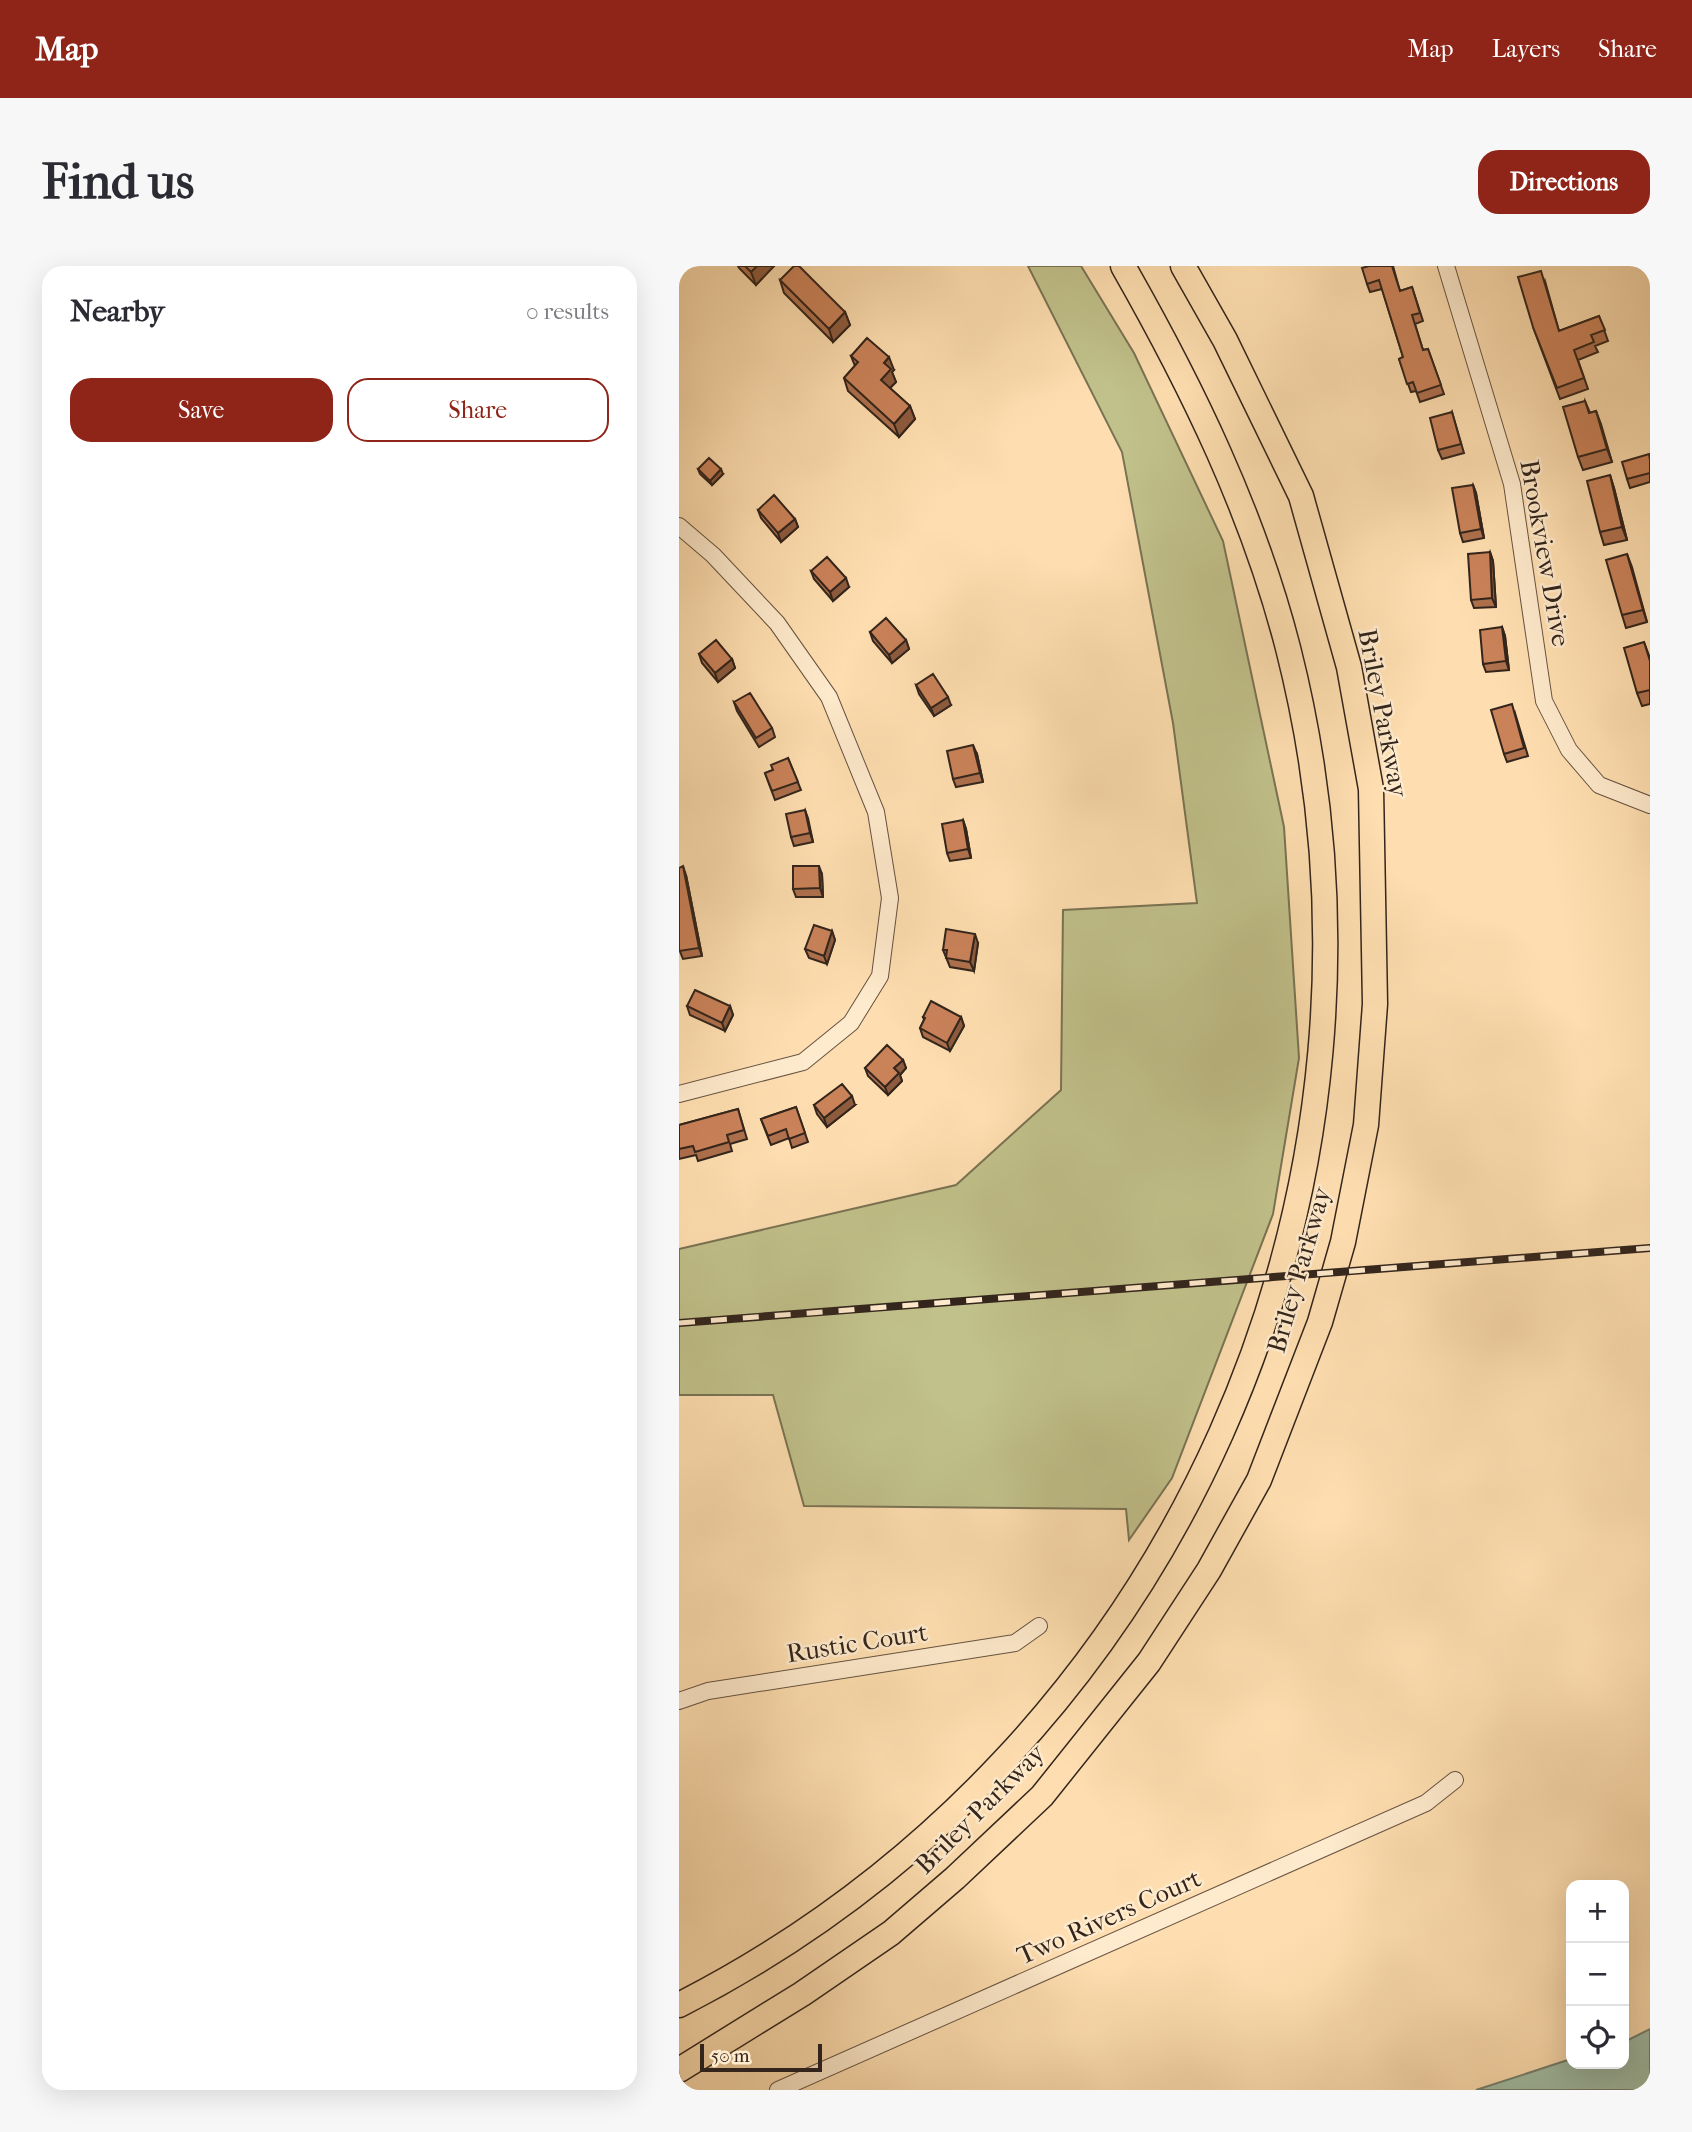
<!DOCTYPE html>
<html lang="en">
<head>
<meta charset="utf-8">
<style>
  :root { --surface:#fff; --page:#f7f7f7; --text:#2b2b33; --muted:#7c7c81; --line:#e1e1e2; --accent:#8f2418 }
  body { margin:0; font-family:"IM FELL French Canon",serif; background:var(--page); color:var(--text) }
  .controls { position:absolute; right:21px; bottom:21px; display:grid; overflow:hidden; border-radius:14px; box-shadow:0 7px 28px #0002 }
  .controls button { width:63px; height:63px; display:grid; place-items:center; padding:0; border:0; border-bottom:2px solid var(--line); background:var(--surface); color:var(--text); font:35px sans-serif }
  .scale { position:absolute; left:21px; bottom:18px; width:122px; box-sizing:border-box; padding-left:7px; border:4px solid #33251c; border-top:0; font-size:19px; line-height:24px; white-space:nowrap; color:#33251c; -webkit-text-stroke:5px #feeacc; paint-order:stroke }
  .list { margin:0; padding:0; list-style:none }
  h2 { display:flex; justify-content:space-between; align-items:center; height:91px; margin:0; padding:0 28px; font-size:30px }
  h2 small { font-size:23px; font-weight:400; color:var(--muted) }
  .actions { display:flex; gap:14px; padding:21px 28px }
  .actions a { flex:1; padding:16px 0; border:2px solid var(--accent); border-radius:21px; text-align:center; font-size:24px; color:var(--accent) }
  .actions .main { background:var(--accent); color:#fff }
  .icon { flex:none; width:38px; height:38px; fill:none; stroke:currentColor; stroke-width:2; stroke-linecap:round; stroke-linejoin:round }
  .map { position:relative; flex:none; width:971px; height:1824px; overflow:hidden; border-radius:21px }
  header { display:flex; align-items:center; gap:42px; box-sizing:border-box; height:98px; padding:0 35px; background:var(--accent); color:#fff }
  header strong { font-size:33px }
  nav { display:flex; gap:38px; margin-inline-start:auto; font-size:24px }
  .intro { display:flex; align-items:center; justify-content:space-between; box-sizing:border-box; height:168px; padding:0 42px }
  h1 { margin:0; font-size:49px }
  .button { padding:18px 32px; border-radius:21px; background:var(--accent); color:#fff; font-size:24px; font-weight:700 }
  main { display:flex; gap:42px; padding:0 42px }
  aside { flex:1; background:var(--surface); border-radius:21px; box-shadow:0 7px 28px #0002 }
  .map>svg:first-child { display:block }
  .green { fill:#c1c18b; stroke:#7a7354; stroke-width:2 }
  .water { fill:#a1bda6; stroke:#75806f; stroke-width:2 }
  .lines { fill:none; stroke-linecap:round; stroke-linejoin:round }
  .minor-casing { stroke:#665341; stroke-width:18 }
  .highway-casing { stroke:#33251c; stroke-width:27 }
  .minor { stroke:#feeacc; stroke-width:16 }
  .highway { stroke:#fedeb0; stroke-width:24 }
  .rail-casing { stroke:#33251c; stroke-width:8 }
  .rail { stroke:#feeacc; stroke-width:5; stroke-dasharray:16; stroke-linecap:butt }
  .wall { fill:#ae704d; stroke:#33251c; stroke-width:2 }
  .shaded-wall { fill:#8d5b3e; stroke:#33251c; stroke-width:2 }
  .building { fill:#ca8259; stroke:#33251c; stroke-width:2 }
  .labels { text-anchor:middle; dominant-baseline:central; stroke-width:5; stroke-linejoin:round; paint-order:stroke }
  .street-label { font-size:26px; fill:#33251c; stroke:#feeacc }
</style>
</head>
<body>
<header>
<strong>Map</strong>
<nav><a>Map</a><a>Layers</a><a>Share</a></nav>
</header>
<div class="intro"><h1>Find us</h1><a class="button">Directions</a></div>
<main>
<aside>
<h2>Nearby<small>0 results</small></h2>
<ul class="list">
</ul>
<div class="actions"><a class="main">Save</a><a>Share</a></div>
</aside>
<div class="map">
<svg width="971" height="1824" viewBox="0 0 971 1824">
  <rect width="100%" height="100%" fill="#fedeb0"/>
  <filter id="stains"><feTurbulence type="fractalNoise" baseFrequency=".00286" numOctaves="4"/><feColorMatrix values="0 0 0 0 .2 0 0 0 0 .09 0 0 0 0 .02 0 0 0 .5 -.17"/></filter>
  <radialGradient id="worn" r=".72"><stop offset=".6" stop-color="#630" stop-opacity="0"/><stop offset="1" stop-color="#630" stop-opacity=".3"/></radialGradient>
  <!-- green -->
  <path class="green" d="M 349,0 L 402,0 L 455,87 L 544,275 L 605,561 L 620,792 L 594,948 L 493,1212 L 450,1274 L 447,1243 L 125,1240 L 94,1129 L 0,1129 L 0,983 L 277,919 L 382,824 L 384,644 L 518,637 L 494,457 L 443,186 Z"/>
  <!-- water -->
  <path class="water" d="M 971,1763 L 971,1824 L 797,1824 L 892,1793 L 892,1798 L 945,1798 L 945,1776 Z"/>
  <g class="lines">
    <defs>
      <path id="minor" d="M 767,0 L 833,218 L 865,435 L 890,484 L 920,519 L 971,539
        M 0,260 L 34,289 L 98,357 L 150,431 L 197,546 L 211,632 L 201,710 L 172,757 L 124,796 L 0,828
        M 0,1435 L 29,1425 L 336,1377 L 360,1360
        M 99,1824 L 747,1537 L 776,1514"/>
      <path id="highway" d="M 0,1739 C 496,1486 746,921 609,382 C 574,246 513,121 444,0
        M 0,1804 L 123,1728 L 212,1667 L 276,1612 L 363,1530 L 470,1396 L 530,1304 L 580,1214 L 641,1056 L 664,976 L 687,859 L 696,738 L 692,523 L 670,401 L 622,230 L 546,74 L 504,0"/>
    </defs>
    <!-- minor casing -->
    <use href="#minor" class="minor-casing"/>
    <!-- highway casing -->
    <use href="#highway" class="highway-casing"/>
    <!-- minor -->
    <use href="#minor" class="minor"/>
    <!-- highway -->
    <use href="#highway" class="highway"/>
    <defs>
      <path id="rail" d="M 0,1057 L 971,982"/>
    </defs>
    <!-- rail casing -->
    <use href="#rail" class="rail-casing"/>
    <!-- rail -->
    <use href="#rail" class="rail"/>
  </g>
  <!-- wall -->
  <path class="wall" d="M 59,0 L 95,0 L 77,19 L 60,2 Z
    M 690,0 L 714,0 L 721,25 L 733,21 L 744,55 L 736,58 L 744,84 L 749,83 L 765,128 L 741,136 L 737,125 L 732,126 L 720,93 L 724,91 L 703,23 L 691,26 L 688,18 Z
    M 101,14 L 166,46 L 171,59 L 154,76 L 105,27 Z
    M 866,15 L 880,65 L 920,50 L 929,75 L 916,80 L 919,86 L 899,94 L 909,123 L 881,133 L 854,61 Z
    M 172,90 L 215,104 L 213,106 L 217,116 L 211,122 L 231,140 L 236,153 L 220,171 L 169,125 L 165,112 L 176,100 Z
    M 906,135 L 911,147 L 917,145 L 933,196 L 904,204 L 899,191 Z
    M 773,146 L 785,187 L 763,193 L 759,184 Z
    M 971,192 L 971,216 L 951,222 L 948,213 Z
    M 19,203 L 44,208 L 33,219 L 21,208 Z
    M 931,209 L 935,222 L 948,274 L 925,279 L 921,266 Z
    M 794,219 L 797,227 L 805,272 L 784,276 L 781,267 Z
    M 79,244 L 116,253 L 119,261 L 102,276 L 82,252 Z
    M 811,286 L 814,295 L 817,341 L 795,342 L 792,334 Z
    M 948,288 L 968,356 L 947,362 L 943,349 Z
    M 132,305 L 170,321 L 154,335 L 135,313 Z
    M 823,361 L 826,370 L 830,404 L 807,406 L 804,398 Z
    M 191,366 L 227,374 L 230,383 L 213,397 L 194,375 Z
    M 965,376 L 971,392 L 971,438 L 963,440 L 958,427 Z
    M 20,388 L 53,393 L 56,402 L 39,416 L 23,397 Z
    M 237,419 L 272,439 L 255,450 L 240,428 Z
    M 55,436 L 93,462 L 96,471 L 80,481 L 58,445 Z
    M 836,447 L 849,490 L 828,496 L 825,488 Z
    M 298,488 L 304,516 L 277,521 L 274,513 Z
    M 109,492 L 122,524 L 96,534 L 86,507 L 94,504 Z
    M 126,544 L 134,576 L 115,580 L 112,571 Z
    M 284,554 L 287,563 L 292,592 L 271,595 L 268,587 Z
    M 143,608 L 144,631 L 117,631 L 114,623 Z
    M 7,609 L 23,690 L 4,693 L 0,683 Z
    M 153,665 L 156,674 L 148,698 L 130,692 L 126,683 Z
    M 299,677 L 295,705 L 271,701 L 264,684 Z
    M 8,740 L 51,740 L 54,749 L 46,765 L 11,749 Z
    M 244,751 L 282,751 L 285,760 L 271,785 L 244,771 L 241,762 L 245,754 Z
    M 224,794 L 227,802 L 221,809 L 223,815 L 209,829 L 189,810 L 186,802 Z
    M 135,839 L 176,839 L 148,861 L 138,848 Z
    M 117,841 L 129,876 L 113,882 L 110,872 L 92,879 L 82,853 Z
    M 59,843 L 68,873 L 51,878 L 53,885 L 19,895 L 17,889 L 0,893 L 0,859 Z"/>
  <!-- shaded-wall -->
  <path class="shaded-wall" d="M 78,0 L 95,0 L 77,19 L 72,6 Z
    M 166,46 L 171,59 L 154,76 L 150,63 Z
    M 210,91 L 215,104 L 213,106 L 217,116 L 206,127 L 202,114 L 205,97 Z
    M 231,140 L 236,153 L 220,171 L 215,158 Z
    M 917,145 L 922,158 L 933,196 L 928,183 Z
    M 42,203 L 44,208 L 33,219 L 31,215 Z
    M 931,209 L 935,222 L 948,274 L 943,261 Z
    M 794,219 L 797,227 L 805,272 L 802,263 Z
    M 116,253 L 119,261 L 102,276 L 99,267 Z
    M 811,286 L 814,295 L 817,341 L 813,332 Z
    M 948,288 L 953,301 L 968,356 L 964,344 Z
    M 167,312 L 170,321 L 154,335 L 151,326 Z
    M 823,361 L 826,370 L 830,404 L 827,395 Z
    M 227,374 L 230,383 L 213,397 L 210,389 Z
    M 53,393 L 56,402 L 39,416 L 36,407 Z
    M 269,431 L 272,439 L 255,450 L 252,442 Z
    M 294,479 L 298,488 L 304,516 L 301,507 Z
    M 126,544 L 129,552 L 134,576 L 131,567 Z
    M 284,554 L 287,563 L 292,592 L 289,583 Z
    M 4,600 L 7,609 L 23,690 L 20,682 Z
    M 140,600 L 143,608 L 144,631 L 141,622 Z
    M 153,665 L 156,674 L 148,698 L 145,690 Z
    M 296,668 L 299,677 L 295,705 L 291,696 Z
    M 51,740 L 54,749 L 46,765 L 43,757 Z
    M 282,751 L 285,760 L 271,785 L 268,777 Z
    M 224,794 L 227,802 L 221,809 L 223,815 L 209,829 L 206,821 L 215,802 Z
    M 173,830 L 176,839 L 148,861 L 145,852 Z"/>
  <!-- building -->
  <path class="building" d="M 66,0 L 78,0 L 72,6 Z
    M 115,0 L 120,0 L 166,46 L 150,63 L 101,14 Z
    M 690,0 L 713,0 L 721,25 L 733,21 L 741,47 L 733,49 L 744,84 L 749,83 L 762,119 L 738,127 L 734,116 L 728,118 L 720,93 L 724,91 L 700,14 L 688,18 L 683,2 Z
    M 862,5 L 880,65 L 920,50 L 926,64 L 912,69 L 915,76 L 895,84 L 905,112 L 878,122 L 854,61 L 839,11 Z
    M 188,72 L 210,91 L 205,97 L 212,103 L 202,114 L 231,140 L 215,158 L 165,112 L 179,96 L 172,90 Z
    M 906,135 L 910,147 L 917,145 L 928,183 L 899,191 L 884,141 Z
    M 773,146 L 782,178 L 759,184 L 751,152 Z
    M 970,188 L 971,194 L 971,207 L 948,213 L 943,196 Z
    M 30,192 L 42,203 L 31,215 L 19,203 Z
    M 931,209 L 943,261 L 921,266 L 908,215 Z
    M 794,219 L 802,263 L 781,267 L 773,222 Z
    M 95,229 L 116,253 L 99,267 L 79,244 Z
    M 811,286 L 813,332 L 792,334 L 789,288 Z
    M 948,288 L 964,344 L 943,349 L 927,294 Z
    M 148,291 L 167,312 L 151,326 L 132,305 Z
    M 207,352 L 227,374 L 210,389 L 191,366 Z
    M 823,361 L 827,395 L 804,398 L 801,364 Z
    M 37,374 L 53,393 L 36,407 L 20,388 Z
    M 965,376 L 971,395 L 971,424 L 958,427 L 945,382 Z
    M 254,408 L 269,431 L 252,442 L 237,419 Z
    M 71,427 L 93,462 L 77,472 L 55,436 Z
    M 833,438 L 845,482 L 825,488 L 812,444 Z
    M 294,479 L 301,507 L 274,513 L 268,485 Z
    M 109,492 L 119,516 L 93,525 L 86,507 L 94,504 L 92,499 Z
    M 126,544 L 131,567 L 112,571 L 107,548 Z
    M 284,554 L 289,583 L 268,587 L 263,558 Z
    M 4,600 L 20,682 L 0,685 L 0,602 Z
    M 114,600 L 140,600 L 141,622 L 114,623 Z
    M 135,659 L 153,665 L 145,690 L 126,683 Z
    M 267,663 L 296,668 L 291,696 L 267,692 L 268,684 L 264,684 Z
    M 16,724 L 51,740 L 43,757 L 8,740 Z
    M 252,735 L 282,751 L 268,777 L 241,762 L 246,752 L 244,751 Z
    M 208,779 L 224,794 L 215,802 L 220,807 L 206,821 L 186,802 Z
    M 163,818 L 173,830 L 145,852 L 135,839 Z
    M 117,841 L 126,867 L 110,873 L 107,863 L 89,870 L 82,853 Z
    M 59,843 L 65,864 L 48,869 L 50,876 L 16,886 L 14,880 L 0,883 L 0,859 Z"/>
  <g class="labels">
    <!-- street labels -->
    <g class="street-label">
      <text transform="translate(866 287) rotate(80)">Brookview Drive</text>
      <text transform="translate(704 447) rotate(79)">Briley Parkway</text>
      <text transform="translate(620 1004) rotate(-74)">Briley Parkway</text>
      <text transform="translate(178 1377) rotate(-9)">Rustic Court</text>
      <text transform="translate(301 1543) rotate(-45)">Briley Parkway</text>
      <text transform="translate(430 1651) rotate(-24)">Two Rivers Court</text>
    </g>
  </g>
  <rect width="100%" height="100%" filter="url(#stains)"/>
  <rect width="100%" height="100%" fill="url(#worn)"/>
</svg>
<div class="controls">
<button>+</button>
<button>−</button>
<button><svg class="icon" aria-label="locate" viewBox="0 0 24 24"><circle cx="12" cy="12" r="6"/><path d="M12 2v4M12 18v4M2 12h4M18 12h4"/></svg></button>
</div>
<div class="scale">50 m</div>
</div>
</main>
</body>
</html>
